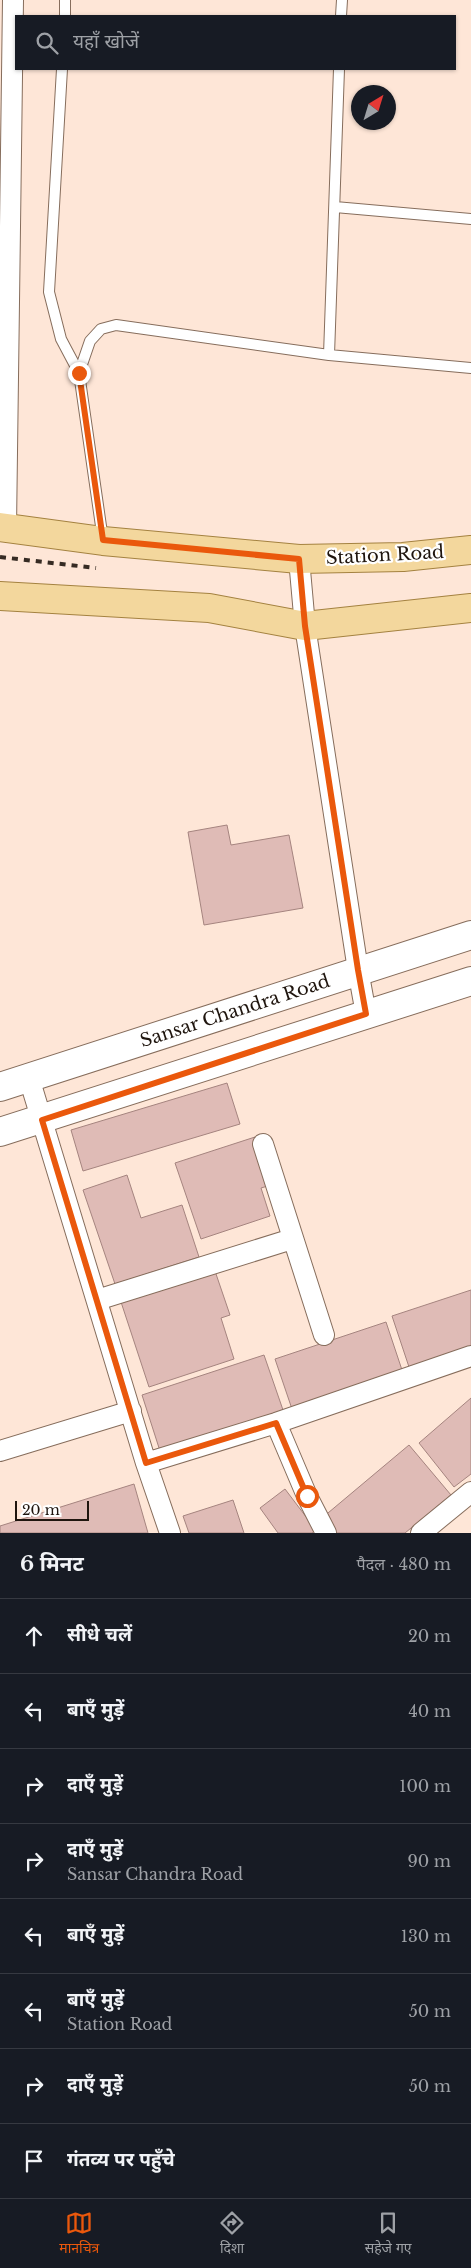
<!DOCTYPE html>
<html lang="hi">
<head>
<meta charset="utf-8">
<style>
  :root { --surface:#171b24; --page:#20242c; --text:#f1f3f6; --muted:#9ea1a6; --line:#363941; --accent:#ea580c }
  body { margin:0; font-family:"Libre Baskerville","Noto Sans Devanagari",serif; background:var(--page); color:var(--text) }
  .compass { position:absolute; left:351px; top:85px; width:45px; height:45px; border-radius:50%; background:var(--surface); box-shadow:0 1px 4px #0004; rotate:38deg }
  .scale { position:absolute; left:15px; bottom:12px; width:74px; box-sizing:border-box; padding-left:5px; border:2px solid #1f150e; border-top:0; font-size:14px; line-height:18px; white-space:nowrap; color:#1f150e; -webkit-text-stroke:4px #fff; paint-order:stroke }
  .stop { position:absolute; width:15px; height:15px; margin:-11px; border:4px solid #ea580c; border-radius:50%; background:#fff }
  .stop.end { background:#ea580c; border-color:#fff; box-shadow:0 1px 5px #0008 }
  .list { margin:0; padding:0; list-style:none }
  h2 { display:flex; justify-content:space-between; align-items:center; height:65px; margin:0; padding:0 20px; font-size:21px }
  h2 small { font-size:16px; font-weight:400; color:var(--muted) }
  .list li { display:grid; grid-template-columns:32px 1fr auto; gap:15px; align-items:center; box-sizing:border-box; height:75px; padding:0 20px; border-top:1px solid var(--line) }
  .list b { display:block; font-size:19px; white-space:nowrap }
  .list p { margin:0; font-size:16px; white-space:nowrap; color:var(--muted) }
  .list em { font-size:16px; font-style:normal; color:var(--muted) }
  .icon { flex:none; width:28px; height:28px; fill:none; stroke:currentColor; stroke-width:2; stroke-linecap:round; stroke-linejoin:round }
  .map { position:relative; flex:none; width:471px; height:1533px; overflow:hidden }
  .search { position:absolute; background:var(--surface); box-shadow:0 1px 4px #0004; left:15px; right:15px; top:15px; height:55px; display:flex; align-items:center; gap:12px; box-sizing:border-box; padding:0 18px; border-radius:0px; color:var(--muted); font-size:19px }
  .sheet { height:665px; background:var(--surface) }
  nav { display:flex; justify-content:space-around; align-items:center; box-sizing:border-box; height:70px; border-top:1px solid var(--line); background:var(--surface); font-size:14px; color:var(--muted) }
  nav a { display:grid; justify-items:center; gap:2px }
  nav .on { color:var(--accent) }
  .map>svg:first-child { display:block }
  .building { fill:#dfbbb6; stroke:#a5847f }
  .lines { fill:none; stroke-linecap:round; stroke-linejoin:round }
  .lane-casing { stroke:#866d5c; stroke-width:12 }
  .street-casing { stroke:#866d5c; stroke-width:22 }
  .secondary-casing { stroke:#866d5c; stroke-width:30 }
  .primary-casing { stroke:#a48240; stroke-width:30 }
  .lane { stroke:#fff; stroke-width:10 }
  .street { stroke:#fff; stroke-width:20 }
  .secondary { stroke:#fff; stroke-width:28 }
  .primary { stroke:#f3d79d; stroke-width:28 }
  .rail { stroke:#362b23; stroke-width:4; stroke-dasharray:6 6; stroke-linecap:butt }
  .route { stroke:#ea580c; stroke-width:6 }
  .labels { text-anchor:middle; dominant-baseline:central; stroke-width:4.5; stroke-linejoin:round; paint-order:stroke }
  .street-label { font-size:18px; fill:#1f150e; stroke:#fff }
</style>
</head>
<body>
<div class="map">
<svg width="471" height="1533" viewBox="0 0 471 1533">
  <rect width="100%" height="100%" fill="#fee6d7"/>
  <!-- building -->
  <path class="building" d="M 227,825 L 231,845 L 289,835 L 303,908 L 204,925 L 188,832 Z
    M 227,1083 L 240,1124 L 83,1171 L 71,1130 Z
    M 255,1137 L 271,1185 L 261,1188 L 270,1216 L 201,1239 L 175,1163 Z
    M 127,1175 L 141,1218 L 182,1205 L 199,1257 L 115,1284 L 83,1190 Z
    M 215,1271 L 230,1315 L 221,1318 L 234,1359 L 149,1387 L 121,1302 Z
    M 471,1290 L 471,1350 L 410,1370 L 392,1316 Z
    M 386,1322 L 404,1376 L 293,1412 L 275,1359 Z
    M 264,1355 L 283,1410 L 160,1451 L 142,1395 Z
    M 471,1398 L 471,1474 L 454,1487 L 419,1443 Z
    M 409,1445 L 451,1495 L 405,1533 L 335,1533 L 322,1518 Z
    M 134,1484 L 148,1533 L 0,1533 L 0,1526 Z
    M 285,1489 L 316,1530 L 312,1533 L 278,1533 L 260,1508 Z
    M 233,1500 L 244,1533 L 189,1533 L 183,1516 Z"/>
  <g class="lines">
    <defs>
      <path id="lane" d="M 65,16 L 65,0
        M 341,16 L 342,0
        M 62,69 L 49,292 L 61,339 L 79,373
        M 335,207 L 471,219
        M 329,355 L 339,69
        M 103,540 L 79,373 L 90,341 L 101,329 L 116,325 L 329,355 L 471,368"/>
      <path id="street" d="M 6,528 L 13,0
        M 299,559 L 305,626 L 358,970 L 366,1014
        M 29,1078 L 146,1463 L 170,1533
        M 263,1144 L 324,1335
        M 97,1300 L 292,1239
        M 276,1423 L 307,1496 L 326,1533
        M 0,1451 L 131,1411
        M 146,1463 L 276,1423 L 471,1356
        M 421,1533 L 471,1492"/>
      <path id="secondary" d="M 0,1087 L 471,935
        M 0,1132 L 471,981"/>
      <path id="primary" d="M 0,527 L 103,541 L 299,559 L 403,557 L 471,550
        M 0,596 L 209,608 L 305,626 L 471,608"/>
    </defs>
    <!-- lane casing -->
    <use href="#lane" class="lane-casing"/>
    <!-- street casing -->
    <use href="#street" class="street-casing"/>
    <!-- secondary casing -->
    <use href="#secondary" class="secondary-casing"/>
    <!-- primary casing -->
    <use href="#primary" class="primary-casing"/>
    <!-- lane -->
    <use href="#lane" class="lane"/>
    <!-- street -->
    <use href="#street" class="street"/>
    <!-- secondary -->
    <use href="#secondary" class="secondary"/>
    <!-- primary -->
    <use href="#primary" class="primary"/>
    <!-- rail -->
    <path class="rail" d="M 0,557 L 96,568"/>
  </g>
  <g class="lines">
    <!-- route -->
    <path class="route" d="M 79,373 L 103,540 L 299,559 L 305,626 L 358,970 L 366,1014 L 42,1120 L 146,1463 L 276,1423 L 307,1496"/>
  </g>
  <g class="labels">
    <!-- street labels -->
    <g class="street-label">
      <text transform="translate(385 555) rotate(-3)">Station Road</text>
      <text transform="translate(235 1011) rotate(-18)">Sansar Chandra Road</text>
    </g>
  </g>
</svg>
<svg class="compass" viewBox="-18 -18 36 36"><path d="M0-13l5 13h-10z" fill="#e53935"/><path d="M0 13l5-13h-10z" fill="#9ea1a6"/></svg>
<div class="scale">20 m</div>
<div class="stop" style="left:307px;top:1496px"></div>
<div class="stop end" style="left:79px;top:373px"></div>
<div class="search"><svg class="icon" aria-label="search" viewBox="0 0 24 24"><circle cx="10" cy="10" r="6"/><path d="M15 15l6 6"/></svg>यहाँ खोजें</div>
</div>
<section class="sheet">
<h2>6 मिनट<small>पैदल · 480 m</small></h2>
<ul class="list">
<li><svg class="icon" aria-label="ahead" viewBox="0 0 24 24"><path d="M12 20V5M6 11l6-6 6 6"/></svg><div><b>सीधे चलें</b></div><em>20 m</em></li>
<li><svg class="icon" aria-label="left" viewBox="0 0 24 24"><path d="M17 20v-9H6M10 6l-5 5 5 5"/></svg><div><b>बाएँ मुड़ें</b></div><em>40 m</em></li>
<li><svg class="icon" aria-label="right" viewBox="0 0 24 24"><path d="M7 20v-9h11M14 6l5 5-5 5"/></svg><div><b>दाएँ मुड़ें</b></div><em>100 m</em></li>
<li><svg class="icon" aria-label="right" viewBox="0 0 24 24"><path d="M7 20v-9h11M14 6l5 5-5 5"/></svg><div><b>दाएँ मुड़ें</b><p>Sansar Chandra Road</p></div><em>90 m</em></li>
<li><svg class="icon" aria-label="left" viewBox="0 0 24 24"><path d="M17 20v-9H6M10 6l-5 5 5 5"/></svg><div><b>बाएँ मुड़ें</b></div><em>130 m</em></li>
<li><svg class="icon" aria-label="left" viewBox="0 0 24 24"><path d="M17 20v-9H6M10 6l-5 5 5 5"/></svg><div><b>बाएँ मुड़ें</b><p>Station Road</p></div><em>50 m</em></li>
<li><svg class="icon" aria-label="right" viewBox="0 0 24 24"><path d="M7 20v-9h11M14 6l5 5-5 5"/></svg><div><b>दाएँ मुड़ें</b></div><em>50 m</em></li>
<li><svg class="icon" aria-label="arrive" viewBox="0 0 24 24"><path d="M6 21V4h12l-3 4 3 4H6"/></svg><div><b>गंतव्य पर पहुँचे</b></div></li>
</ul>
</section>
<nav>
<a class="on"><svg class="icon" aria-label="map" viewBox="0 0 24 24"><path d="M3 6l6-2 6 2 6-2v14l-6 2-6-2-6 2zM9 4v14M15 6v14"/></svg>मानचित्र</a>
<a><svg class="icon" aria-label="directions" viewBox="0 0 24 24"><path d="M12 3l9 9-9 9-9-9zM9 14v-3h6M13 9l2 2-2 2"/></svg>दिशा</a>
<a><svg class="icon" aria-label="saved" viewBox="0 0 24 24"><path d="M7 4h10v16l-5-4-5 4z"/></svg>सहेजे गए</a>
</nav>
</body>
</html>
